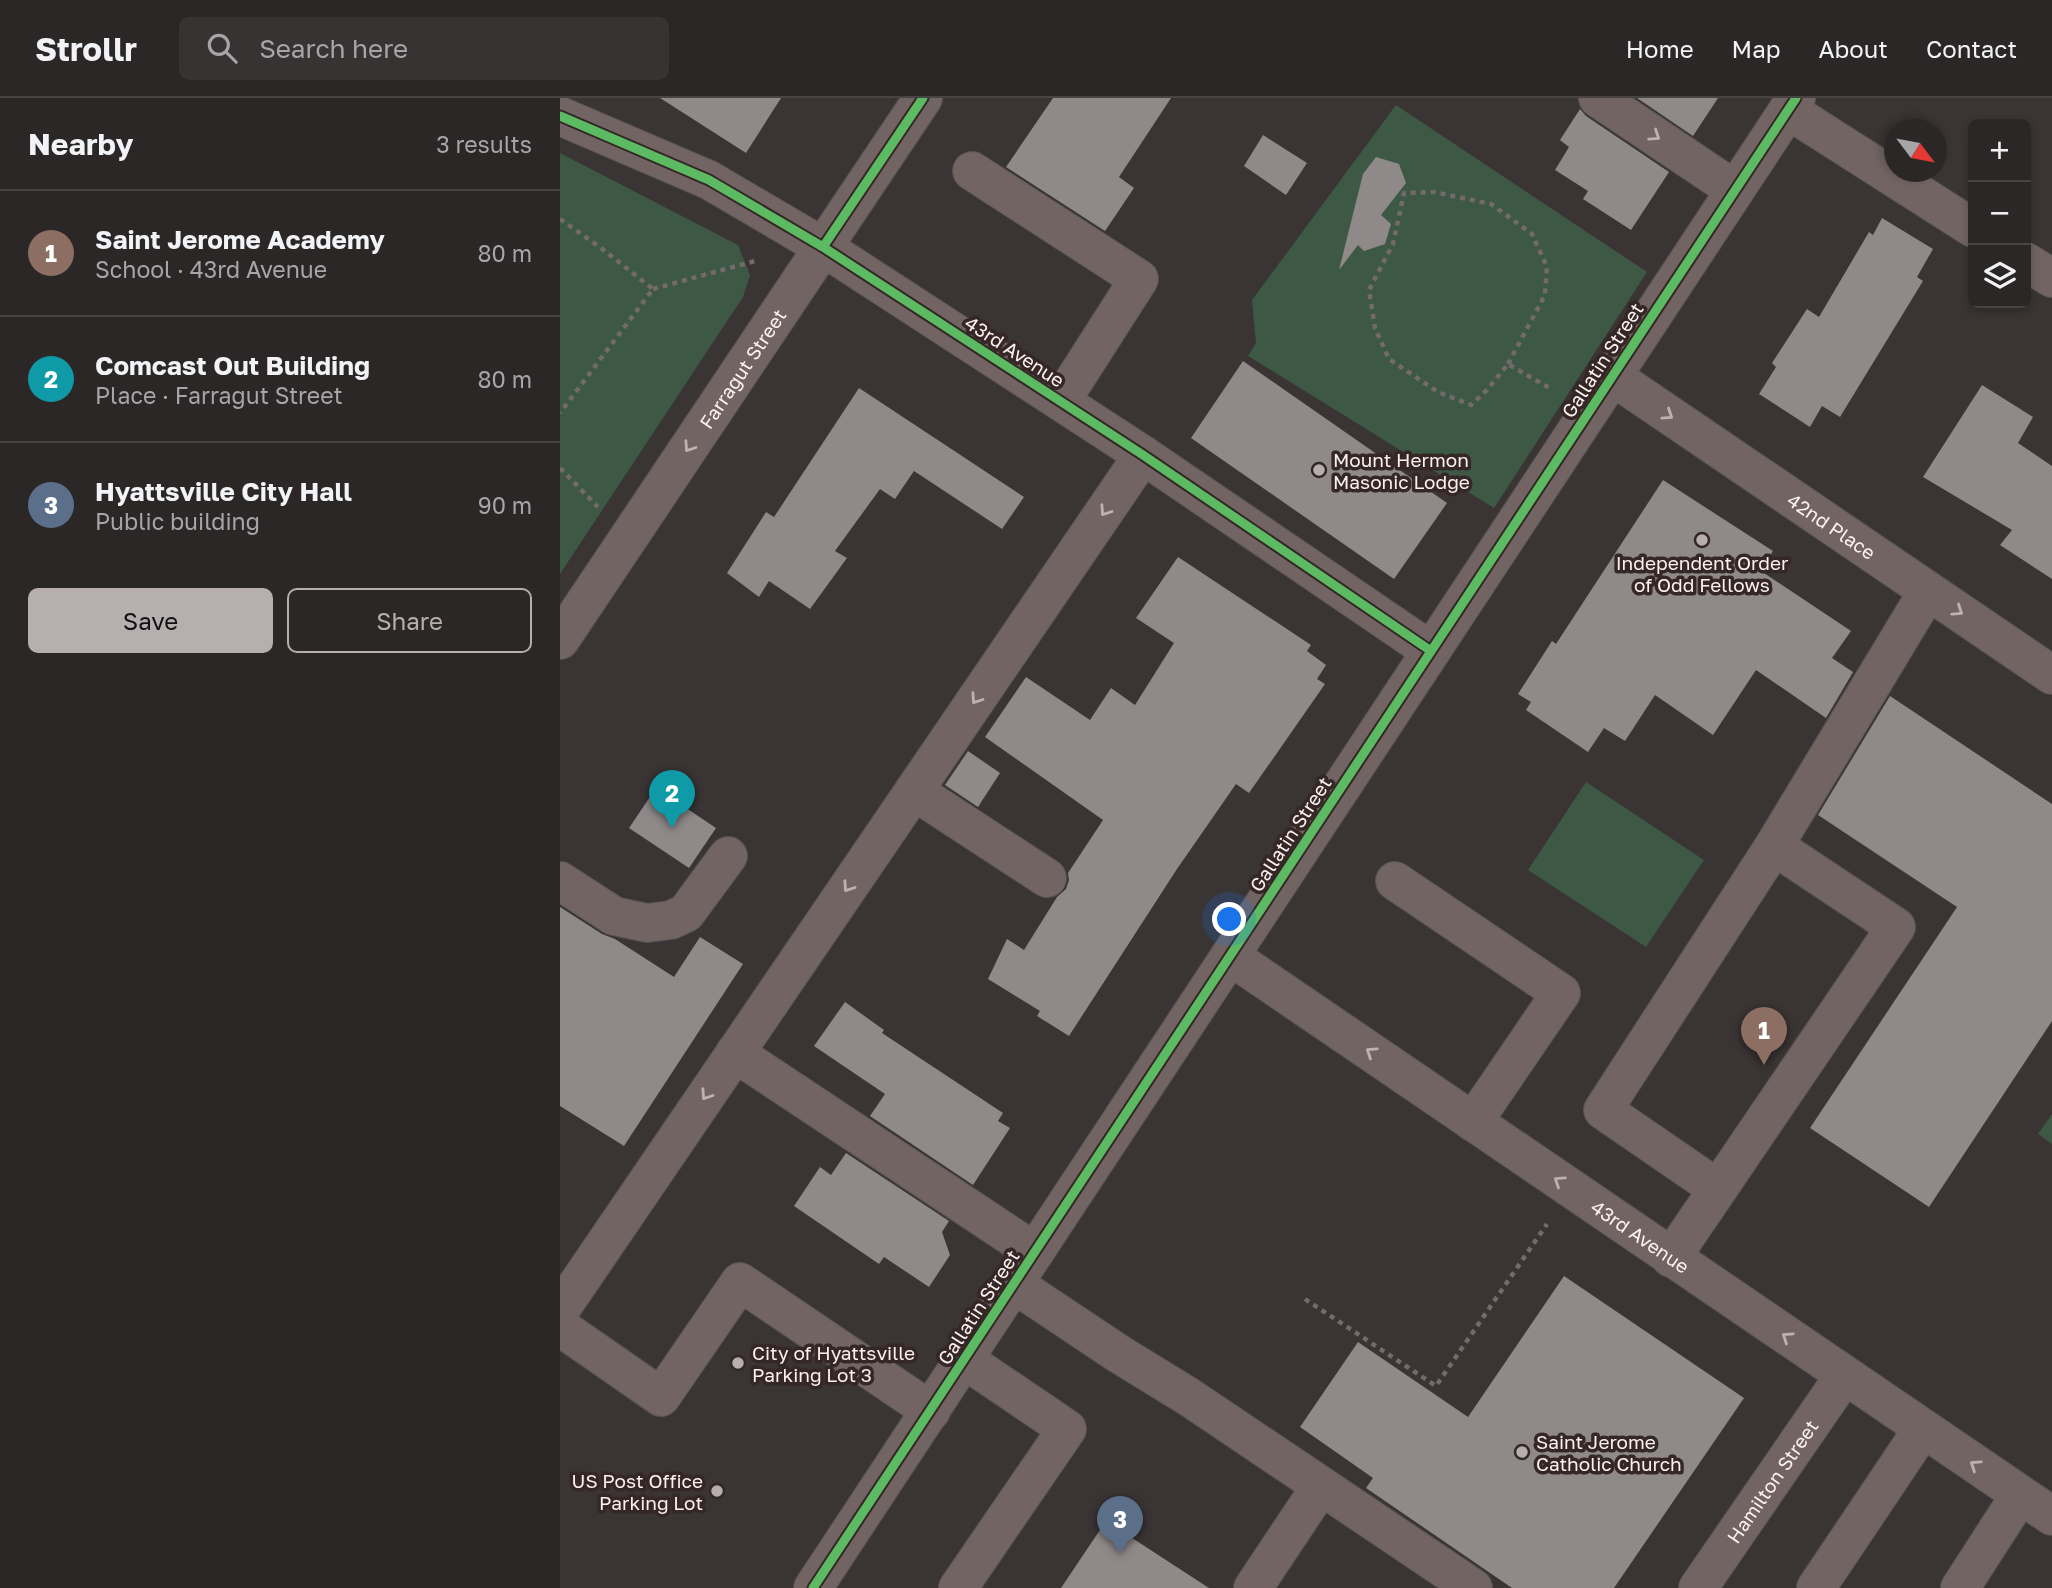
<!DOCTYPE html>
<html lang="en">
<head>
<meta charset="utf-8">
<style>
  :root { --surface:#2c2727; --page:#383333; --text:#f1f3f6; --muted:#a6a5a7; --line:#484444; --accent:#b7afaf }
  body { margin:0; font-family:"Golos Text",sans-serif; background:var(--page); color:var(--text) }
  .controls { position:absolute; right:21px; top:21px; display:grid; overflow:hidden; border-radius:10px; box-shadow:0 4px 10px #0003 }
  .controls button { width:63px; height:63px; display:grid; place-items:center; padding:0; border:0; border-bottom:2px solid var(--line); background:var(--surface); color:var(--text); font:35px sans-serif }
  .compass { position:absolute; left:1324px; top:21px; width:63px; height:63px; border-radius:50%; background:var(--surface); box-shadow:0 4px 10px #0003; rotate:122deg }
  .you { position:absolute; left:670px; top:822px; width:24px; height:24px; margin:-18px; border:5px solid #fff; border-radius:50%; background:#1a73e8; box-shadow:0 0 0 10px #1a73e833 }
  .badge { display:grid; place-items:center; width:46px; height:46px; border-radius:50%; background:var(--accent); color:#fff; font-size:23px; font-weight:700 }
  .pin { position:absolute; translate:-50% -58px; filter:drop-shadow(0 2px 4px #0008) }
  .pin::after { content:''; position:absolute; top:37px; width:24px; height:21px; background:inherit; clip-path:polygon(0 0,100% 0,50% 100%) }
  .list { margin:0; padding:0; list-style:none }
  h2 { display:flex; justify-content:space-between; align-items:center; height:91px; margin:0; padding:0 28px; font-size:30px }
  h2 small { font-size:23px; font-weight:400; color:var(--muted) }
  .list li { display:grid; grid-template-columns:46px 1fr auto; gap:21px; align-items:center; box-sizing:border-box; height:126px; padding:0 28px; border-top:2px solid var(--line) }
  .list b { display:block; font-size:26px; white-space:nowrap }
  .list p { margin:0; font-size:23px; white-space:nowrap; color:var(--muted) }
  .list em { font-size:23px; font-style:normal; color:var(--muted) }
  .actions { display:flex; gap:14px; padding:21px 28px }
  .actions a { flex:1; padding:16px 0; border:2px solid var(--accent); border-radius:10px; text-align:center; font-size:24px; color:var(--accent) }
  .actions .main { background:var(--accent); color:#111 }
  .icon { flex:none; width:38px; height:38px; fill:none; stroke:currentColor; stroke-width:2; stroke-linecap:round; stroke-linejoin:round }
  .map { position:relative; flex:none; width:1492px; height:1490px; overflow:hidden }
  header { display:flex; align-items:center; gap:42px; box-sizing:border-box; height:98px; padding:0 35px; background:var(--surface); border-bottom:2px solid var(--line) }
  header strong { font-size:33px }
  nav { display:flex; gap:38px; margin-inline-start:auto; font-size:24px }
  .search { width:490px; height:63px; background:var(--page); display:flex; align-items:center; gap:18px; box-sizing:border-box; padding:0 24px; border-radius:10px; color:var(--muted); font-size:26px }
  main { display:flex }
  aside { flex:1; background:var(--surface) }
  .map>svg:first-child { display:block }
  .green { fill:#3d5845 }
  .building { fill:#8f8989 }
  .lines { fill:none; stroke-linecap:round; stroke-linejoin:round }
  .minor-casing { stroke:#585353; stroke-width:40 }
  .path { stroke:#756a6a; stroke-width:4.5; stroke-dasharray:5 5; stroke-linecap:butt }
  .minor { stroke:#716463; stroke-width:38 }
  .cycleway-casing { stroke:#342726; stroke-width:13 }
  .cycleway { stroke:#5cba63; stroke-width:9 }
  .oneway { stroke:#bdb2b1 }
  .poi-dot { fill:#b7afaf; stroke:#342726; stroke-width:2.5 }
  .labels { text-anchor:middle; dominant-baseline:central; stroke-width:7; stroke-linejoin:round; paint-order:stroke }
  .street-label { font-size:19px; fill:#fbf1f1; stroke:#342726 }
  .poi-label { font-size:19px; fill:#fbf1f1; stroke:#342726; text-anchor:start }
</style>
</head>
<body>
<header>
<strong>Strollr</strong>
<div class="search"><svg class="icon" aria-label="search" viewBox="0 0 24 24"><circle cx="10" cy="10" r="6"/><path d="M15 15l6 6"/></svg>Search here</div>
<nav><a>Home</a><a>Map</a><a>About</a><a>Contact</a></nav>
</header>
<main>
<aside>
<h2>Nearby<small>3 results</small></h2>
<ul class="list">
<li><span class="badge" style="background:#8d6e63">1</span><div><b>Saint Jerome Academy</b><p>School · 43rd Avenue</p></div><em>80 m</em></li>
<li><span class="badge" style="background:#0f9aa8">2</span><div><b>Comcast Out Building</b><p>Place · Farragut Street</p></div><em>80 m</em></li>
<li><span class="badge" style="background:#5c6f8a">3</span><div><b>Hyattsville City Hall</b><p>Public building</p></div><em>90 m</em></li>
</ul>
<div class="actions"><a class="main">Save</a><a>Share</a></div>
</aside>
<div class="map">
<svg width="1492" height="1490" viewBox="0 0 1492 1490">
  <rect width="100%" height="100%" fill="#3a3434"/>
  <!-- green -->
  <path class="green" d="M 836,7 L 1087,174 L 934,410 L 688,258 L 696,245 L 692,202 Z
    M 0,55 L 178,147 L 190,177 L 183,199 L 0,476 Z
    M 1026,684 L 1144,762 L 1086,849 L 968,772 Z
    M 1492,1016 L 1492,1046 L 1478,1036 Z"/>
  <!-- building -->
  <path class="building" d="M 100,0 L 221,0 L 186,55 Z
    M 493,0 L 611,0 L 559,79 L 574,90 L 545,133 L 446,69 Z
    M 1077,0 L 1158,0 L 1133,38 Z
    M 1020,11 L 1026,18 L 1109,74 L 1071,132 L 1023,101 L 1028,93 L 995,72 L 1009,49 L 1000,42 Z
    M 703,37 L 747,65 L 726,97 L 684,68 Z
    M 816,59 L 839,66 L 846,85 L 821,117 L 831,126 L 825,146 L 804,153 L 798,147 L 779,172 L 803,76 Z
    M 1322,120 L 1373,151 L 1357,179 L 1363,183 L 1280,319 L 1262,308 L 1250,329 L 1199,296 L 1216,269 L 1212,265 L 1247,211 L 1259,219 L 1309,134 L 1313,137 Z
    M 683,263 L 887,405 L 834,481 L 631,340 Z
    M 1422,287 L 1473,319 L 1458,345 L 1492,368 L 1492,481 L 1440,447 L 1452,432 L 1363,379 Z
    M 299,290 L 464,399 L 442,431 L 354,373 L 335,401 L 320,391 L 275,453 L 287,460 L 250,511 L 209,483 L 199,499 L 167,475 L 206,414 L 214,419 Z
    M 1103,382 L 1213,453 L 1201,473 L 1291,533 L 1272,560 L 1293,574 L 1266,620 L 1196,572 L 1153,637 L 1095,597 L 1065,643 L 1044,630 L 1028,654 L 966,612 L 971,604 L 958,596 L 992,543 L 996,546 Z
    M 618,459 L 751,547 L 747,553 L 766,567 L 757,581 L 765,586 L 689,695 L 676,686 L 617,771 L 509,938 L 477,918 L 480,913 L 428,881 L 447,841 L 464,852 L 497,799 L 506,791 L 509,782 L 508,775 L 543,722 L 425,639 L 466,579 L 530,622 L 551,590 L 575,607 L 614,545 L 576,520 Z
    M 1330,598 L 1492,706 L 1492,923 L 1369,1109 L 1250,1030 L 1397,809 L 1258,717 Z
    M 408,653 L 440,675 L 418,709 L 385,687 Z
    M 96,690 L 156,730 L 129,770 L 69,730 Z
    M 0,809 L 42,836 L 55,841 L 114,879 L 140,839 L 183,866 L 64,1048 L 0,1008 Z
    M 285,904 L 324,932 L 322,935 L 443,1015 L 438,1023 L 450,1030 L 413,1087 L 310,1018 L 325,996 L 254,948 Z
    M 286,1055 L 389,1123 L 382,1134 L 390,1157 L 369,1189 L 324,1159 L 319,1166 L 234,1108 L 260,1069 L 271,1077 Z
    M 1004,1178 L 1184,1300 L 1054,1490 L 952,1490 L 806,1390 L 813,1380 L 740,1329 L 798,1244 L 908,1319 Z
    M 546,1423 L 649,1490 L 501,1490 Z"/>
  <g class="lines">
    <defs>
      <g id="minor">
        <path d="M 1038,0 L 1175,92"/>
        <path d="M 1228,12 L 1413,130"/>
        <path d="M 0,18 L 149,82 L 263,149 L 583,357 L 871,553"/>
        <path d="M 412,73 L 579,181 L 501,303"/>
        <path d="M 1466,164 L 1492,180"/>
        <path id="s1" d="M 1052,278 L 1492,577"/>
        <path id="s2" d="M 0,542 L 363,0"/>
        <path d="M 354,693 L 487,780"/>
        <path d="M 1214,748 L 1368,493"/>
        <path d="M 0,783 L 54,818 L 87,825 L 111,822 L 126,815 L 168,758"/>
        <path d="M 835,783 L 1001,895 L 913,1024"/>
        <path id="s3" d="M 670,858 L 1492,1418"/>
        <path d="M 175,955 L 475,1154"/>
        <path d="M 1111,1160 L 1158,1091 L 1336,829 L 1214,748 L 1043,1012 L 1158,1091"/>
        <path d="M 454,1186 L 559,1256 L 629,1299 L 913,1490"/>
        <path d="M 0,1212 L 583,357"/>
        <path d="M 0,1229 L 101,1299 L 180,1184 L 371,1313"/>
        <path d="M 253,1490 L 1236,0"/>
        <path d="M 398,1490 L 507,1331 L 405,1262"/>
        <path d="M 693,1490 L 761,1388"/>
        <path id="s4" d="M 1138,1490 L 1284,1278"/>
        <path d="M 1256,1490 L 1362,1332"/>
        <path d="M 1400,1490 L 1460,1397"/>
      </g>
    </defs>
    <!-- minor casing -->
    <use href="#minor" class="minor-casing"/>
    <!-- path -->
    <path class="path" d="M 0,121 L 41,150 L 93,191 L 0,315
      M 93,191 L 195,163
      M 948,266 L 985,197 L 987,169 L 972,136 L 931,106 L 874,94 L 844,95 L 833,146 L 809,192 L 815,230 L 829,261 L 878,294 L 911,307 L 927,292 L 948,266 L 991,291
      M 0,370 L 38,409
      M 745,1201 L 876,1288 L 987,1126"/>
    <!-- minor -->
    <use href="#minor" class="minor"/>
    <defs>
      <path id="cycleway" d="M 0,18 L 149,82 L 263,149 L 583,357 L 871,553
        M 263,149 L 363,0
        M 253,1490 L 1236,0"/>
    </defs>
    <!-- cycleway casing -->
    <use href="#cycleway" class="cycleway-casing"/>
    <!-- cycleway -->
    <use href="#cycleway" class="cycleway"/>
  </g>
  <!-- one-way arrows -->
  <defs><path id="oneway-chevron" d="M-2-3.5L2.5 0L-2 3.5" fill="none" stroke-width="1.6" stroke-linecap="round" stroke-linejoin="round" transform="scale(1.75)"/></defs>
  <g class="oneway">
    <use href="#oneway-chevron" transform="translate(1095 38) rotate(34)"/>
    <use href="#oneway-chevron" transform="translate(1108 317) rotate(34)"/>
    <use href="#oneway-chevron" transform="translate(129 349) rotate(124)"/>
    <use href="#oneway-chevron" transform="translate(545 413) rotate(124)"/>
    <use href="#oneway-chevron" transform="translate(1398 513) rotate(34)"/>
    <use href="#oneway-chevron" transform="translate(416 601) rotate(124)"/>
    <use href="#oneway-chevron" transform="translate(288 789) rotate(124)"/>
    <use href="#oneway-chevron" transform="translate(811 954) rotate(-146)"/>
    <use href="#oneway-chevron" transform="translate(146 997) rotate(124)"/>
    <use href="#oneway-chevron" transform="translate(999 1083) rotate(-146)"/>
    <use href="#oneway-chevron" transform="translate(1227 1239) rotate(-146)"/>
    <use href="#oneway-chevron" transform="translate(1415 1367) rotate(-146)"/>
  </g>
  <!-- markers -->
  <g class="poi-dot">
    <circle cx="759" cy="372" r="7"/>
    <circle cx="1142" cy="442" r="7"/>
    <circle cx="178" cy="1265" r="7"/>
    <circle cx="962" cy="1354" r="7"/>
    <circle cx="157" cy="1393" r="7"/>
  </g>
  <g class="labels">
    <!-- street labels -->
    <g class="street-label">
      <text transform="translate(455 253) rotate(33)">43rd Avenue</text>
      <text transform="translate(1042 262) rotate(-57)">Gallatin Street</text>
      <text stroke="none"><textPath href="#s2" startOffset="327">Farragut Street</textPath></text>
      <text stroke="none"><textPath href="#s1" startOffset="266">42nd Place</textPath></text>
      <text transform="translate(730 736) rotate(-57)">Gallatin Street</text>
      <text stroke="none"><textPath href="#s3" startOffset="497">43rd Avenue</textPath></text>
      <text transform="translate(418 1209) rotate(-57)">Gallatin Street</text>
      <text stroke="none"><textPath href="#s4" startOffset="130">Hamilton Street</textPath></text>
    </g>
    <!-- poi labels -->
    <g class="poi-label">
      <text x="773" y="361">Mount Hermon<tspan x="773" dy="22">Masonic Lodge</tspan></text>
      <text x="1142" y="464" text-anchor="middle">Independent Order<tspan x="1142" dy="22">of Odd Fellows</tspan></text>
      <text x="192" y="1254">City of Hyattsville<tspan x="192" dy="22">Parking Lot 3</tspan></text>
      <text x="976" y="1343">Saint Jerome<tspan x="976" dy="22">Catholic Church</tspan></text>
      <text x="143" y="1382" text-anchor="end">US Post Office<tspan x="143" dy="22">Parking Lot</tspan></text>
    </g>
  </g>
</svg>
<div class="controls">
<button>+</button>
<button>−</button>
<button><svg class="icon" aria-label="layers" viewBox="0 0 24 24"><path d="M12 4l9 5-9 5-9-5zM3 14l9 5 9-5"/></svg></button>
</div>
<svg class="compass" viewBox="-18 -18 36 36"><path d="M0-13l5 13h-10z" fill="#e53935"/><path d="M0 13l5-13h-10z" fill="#a6a5a7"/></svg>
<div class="you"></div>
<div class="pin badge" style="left:1204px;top:967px;background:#8d6e63">1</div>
<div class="pin badge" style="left:112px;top:730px;background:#0f9aa8">2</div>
<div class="pin badge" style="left:560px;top:1456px;background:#5c6f8a">3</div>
</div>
</main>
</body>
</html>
